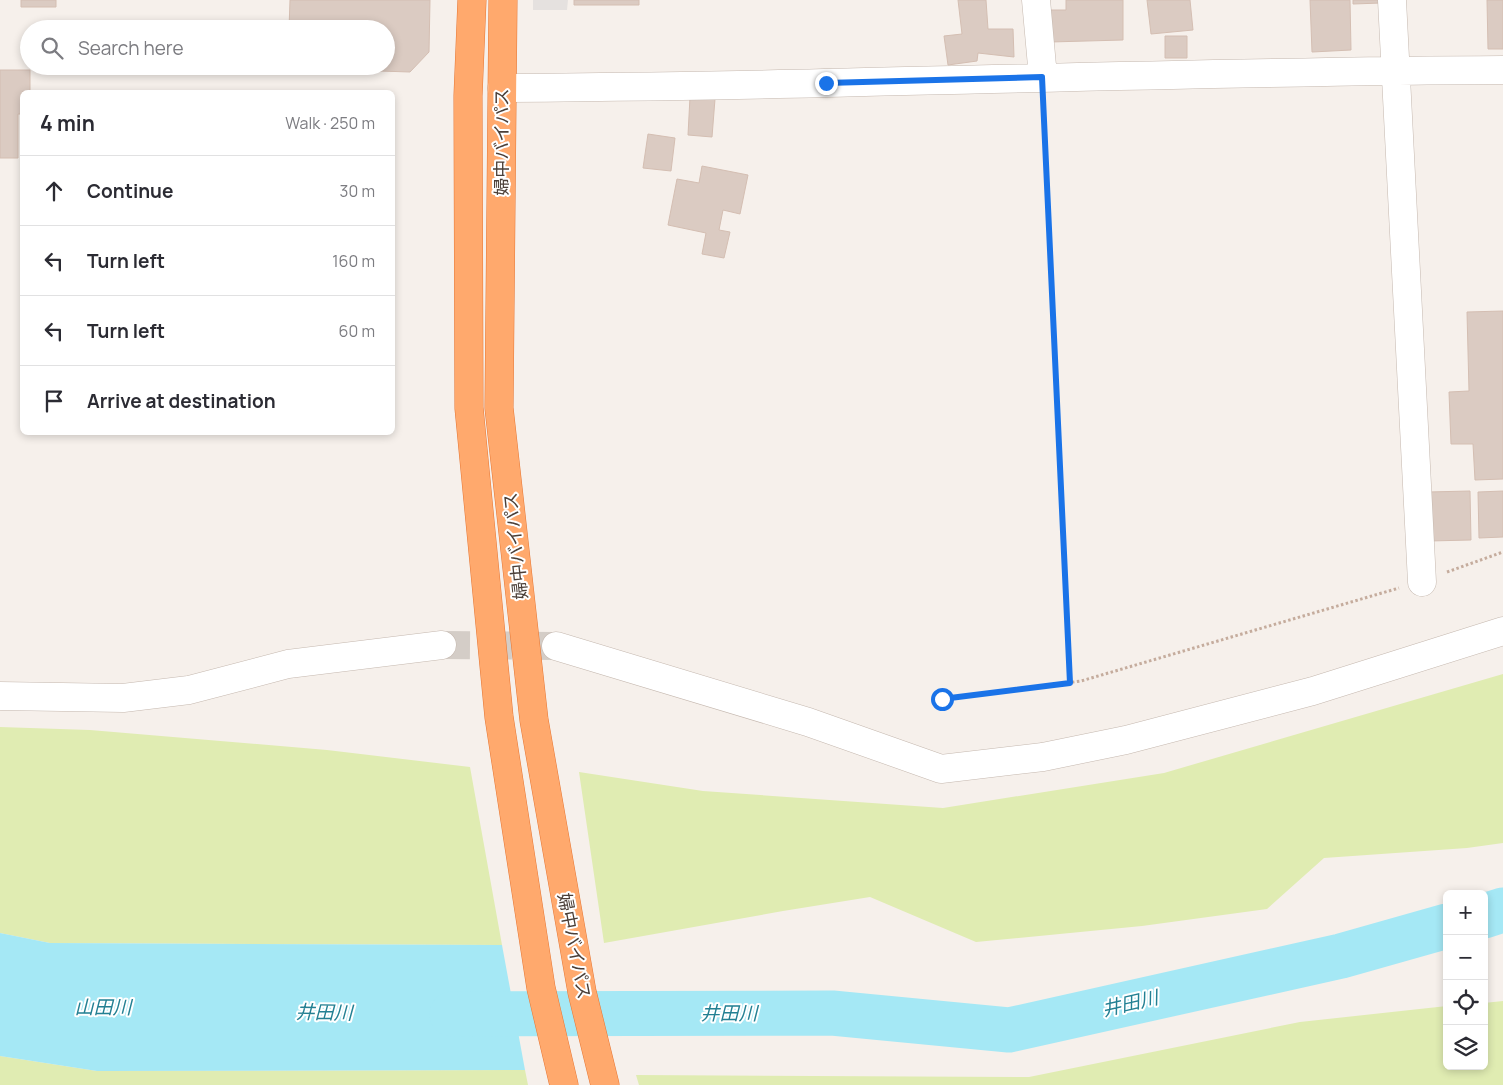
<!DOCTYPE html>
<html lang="en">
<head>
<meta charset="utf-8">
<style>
  :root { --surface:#fff; --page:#f7f7f7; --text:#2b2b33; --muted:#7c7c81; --line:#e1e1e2 }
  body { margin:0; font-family:Manrope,"Noto Sans JP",sans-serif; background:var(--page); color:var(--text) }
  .controls { position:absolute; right:15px; bottom:15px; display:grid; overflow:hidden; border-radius:8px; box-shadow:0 2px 8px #0003 }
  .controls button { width:45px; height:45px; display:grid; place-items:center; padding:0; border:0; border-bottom:1px solid var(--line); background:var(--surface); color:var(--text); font:25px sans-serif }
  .stop { position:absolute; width:15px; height:15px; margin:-11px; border:4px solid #1a73e8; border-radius:50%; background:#fff }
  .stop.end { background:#1a73e8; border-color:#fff; box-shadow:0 1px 5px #0008 }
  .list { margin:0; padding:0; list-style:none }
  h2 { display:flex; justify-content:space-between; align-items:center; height:65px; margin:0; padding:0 20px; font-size:21px }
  h2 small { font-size:16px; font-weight:400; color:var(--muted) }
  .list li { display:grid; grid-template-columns:32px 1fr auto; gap:15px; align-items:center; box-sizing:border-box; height:70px; padding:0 20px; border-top:1px solid var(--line) }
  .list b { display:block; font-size:19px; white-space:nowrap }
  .list em { font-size:16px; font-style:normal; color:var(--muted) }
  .icon { flex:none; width:28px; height:28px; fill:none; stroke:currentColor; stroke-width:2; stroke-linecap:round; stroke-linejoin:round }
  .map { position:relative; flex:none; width:1503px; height:1085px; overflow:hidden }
  .search { position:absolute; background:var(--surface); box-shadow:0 2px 8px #0003; left:20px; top:20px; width:375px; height:55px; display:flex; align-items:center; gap:12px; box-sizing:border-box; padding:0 18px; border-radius:28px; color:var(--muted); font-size:19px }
  .panel { position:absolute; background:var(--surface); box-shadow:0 2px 8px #0003; left:20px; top:90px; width:375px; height:345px; border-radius:8px }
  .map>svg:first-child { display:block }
  .green { fill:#e0ecb2 }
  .parking { fill:#e5e1df }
  .water { fill:#a5e8f5 }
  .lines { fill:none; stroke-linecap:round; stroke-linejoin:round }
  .river { stroke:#a5e8f5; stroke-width:45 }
  .building { fill:#dbcbc2; stroke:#d4beb2 }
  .minor-tunnel { stroke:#d4cdc7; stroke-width:28; stroke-dasharray:28 14; stroke-linecap:butt }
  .minor-casing { stroke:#c5b8af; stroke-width:29 }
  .highway-casing { stroke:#e67735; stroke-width:29 }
  .path { stroke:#c5ac9d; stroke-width:3; stroke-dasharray:2.5 2.5; stroke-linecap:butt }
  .minor { stroke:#fff; stroke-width:28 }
  .highway { stroke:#ffa96d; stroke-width:28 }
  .route { stroke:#1a73e8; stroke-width:6 }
  .labels { text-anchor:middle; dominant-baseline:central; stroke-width:4; stroke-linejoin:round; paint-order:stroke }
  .street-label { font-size:18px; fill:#4b3f38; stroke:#fff }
  .water-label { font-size:19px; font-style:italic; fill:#238093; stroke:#fff }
</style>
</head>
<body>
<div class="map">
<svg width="1503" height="1085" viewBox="0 0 1503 1085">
  <rect width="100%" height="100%" fill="#f6f0eb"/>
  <!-- green -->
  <path class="green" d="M 1503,674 L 1503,843 L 1467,848 L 1324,858 L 1267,909 L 1142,926 L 976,942 L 870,897 L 783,911 L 604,943 L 579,772 L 703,791 L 943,808 L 1164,773 Z
    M 0,727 L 90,730 L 327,750 L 470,767 L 502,945 L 50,943 L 0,933 Z
    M 1503,1001 L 1503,1085 L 639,1085 L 636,1075 L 1029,1077 L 1300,1022 L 1447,1006 L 1447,1066 L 1484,1066 L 1484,1003 Z
    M 0,1056 L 97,1071 L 525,1070 L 528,1085 L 0,1085 Z"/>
  <!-- parking -->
  <path class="parking" d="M 533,0 L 568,0 L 567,10 L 533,10 Z"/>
  <!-- water -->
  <path class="water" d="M 0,933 L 50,943 L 502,945 L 525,1070 L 97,1071 L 0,1056 Z"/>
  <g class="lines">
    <!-- river -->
    <path class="river" d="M 1484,916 L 1503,910
      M 452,1014 L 832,1013 L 1009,1030 L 1341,956 L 1447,926"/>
  </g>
  <!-- building -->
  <path class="building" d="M 21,0 L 56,0 L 56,7 L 21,7 Z
    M 290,0 L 430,0 L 429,52 L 410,72 L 289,68 L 289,66 L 386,66 L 386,29 L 289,29 Z
    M 574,0 L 639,0 L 639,5 L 574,5 Z
    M 958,0 L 986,0 L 988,29 L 1013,29 L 1014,57 L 978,53 L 977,61 L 948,65 L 944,36 L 962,34 Z
    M 1066,0 L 1123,0 L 1123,40 L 1050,42 L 1049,10 L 1066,10 Z
    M 1147,0 L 1190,0 L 1193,30 L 1151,34 Z
    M 1310,0 L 1350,0 L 1351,50 L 1312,52 Z
    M 1353,0 L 1381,0 L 1381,3 L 1353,4 Z
    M 1487,0 L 1503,0 L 1503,49 L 1488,49 Z
    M 1165,36 L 1187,36 L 1187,58 L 1165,58 Z
    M 0,70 L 30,70 L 30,92 L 22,92 L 22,114 L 18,114 L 18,158 L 0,158 Z
    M 690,97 L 715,99 L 712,137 L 688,135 Z
    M 648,134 L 675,138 L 671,171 L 643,168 Z
    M 702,166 L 748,175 L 740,214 L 723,210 L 719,230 L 730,232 L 724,258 L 702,254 L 706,233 L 668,225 L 677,179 L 699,183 Z
    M 1503,311 L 1503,479 L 1475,480 L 1473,444 L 1451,444 L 1449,392 L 1469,391 L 1467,312 Z
    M 1470,491 L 1471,540 L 1429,541 L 1428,492 Z
    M 1503,491 L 1503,537 L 1479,538 L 1478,492 Z"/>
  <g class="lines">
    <!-- minor-tunnel -->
    <path class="minor-tunnel" d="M 442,645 L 556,646"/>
    <defs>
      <path id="minor" d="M 1036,0 L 1043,77
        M 1392,0 L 1422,582
        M 502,88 C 609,87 716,86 824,83 C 1050,78 1276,71 1503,70
        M 556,646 L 808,722 L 941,769 L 1043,757 L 1126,740 L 1313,691 L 1503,631
        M 0,696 L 123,698 L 189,690 L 288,664 L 442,645"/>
      <path id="highway" d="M 472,0 L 468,96 L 469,408 L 499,717 L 541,988 L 564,1085
        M 503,0 L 499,408 L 534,720 L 582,992 L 605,1085"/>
    </defs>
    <!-- minor casing -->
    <use href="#minor" class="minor-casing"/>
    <!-- highway casing -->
    <use href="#highway" class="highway-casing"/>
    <!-- path -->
    <path class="path" d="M 1044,102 L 1070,683
      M 1447,572 L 1503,552
      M 943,699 L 1081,681 L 1399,588"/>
    <!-- minor -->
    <use href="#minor" class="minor"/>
    <!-- highway -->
    <use href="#highway" class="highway"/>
  </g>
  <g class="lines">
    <!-- route -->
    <path class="route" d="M 826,83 L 1042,77 L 1070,683 L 942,699"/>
  </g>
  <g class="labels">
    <!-- street labels -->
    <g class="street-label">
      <text transform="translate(501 142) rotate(-90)">婦中バイパス</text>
      <text transform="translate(515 546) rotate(-96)">婦中バイパス</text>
      <text transform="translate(575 946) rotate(79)">婦中バイパス</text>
    </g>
    <!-- water labels -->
    <g class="water-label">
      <text transform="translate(1130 1003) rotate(-13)">井田川</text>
      <text x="103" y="1007">山田川</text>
      <text transform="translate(324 1012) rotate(1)">井田川</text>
      <text x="729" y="1013">井田川</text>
    </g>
  </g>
</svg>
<div class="controls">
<button>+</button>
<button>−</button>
<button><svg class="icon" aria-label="locate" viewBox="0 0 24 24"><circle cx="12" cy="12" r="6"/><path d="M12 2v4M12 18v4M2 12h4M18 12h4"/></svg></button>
<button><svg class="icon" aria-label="layers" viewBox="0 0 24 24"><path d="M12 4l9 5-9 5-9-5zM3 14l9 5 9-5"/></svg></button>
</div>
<div class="stop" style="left:942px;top:699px"></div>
<div class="stop end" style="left:826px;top:83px"></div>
<div class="search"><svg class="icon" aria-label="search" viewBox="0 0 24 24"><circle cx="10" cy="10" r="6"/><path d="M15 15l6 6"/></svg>Search here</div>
<section class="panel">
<h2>4 min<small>Walk · 250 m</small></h2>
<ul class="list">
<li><svg class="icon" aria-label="ahead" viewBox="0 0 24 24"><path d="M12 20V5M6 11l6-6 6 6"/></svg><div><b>Continue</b></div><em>30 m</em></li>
<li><svg class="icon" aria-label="left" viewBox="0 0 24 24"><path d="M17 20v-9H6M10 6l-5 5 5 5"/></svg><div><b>Turn left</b></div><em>160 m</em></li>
<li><svg class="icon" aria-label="left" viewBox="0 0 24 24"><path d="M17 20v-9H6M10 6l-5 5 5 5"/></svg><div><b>Turn left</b></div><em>60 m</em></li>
<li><svg class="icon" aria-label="arrive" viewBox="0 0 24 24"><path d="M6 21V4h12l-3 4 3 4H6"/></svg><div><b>Arrive at destination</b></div></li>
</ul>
</section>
</div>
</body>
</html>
